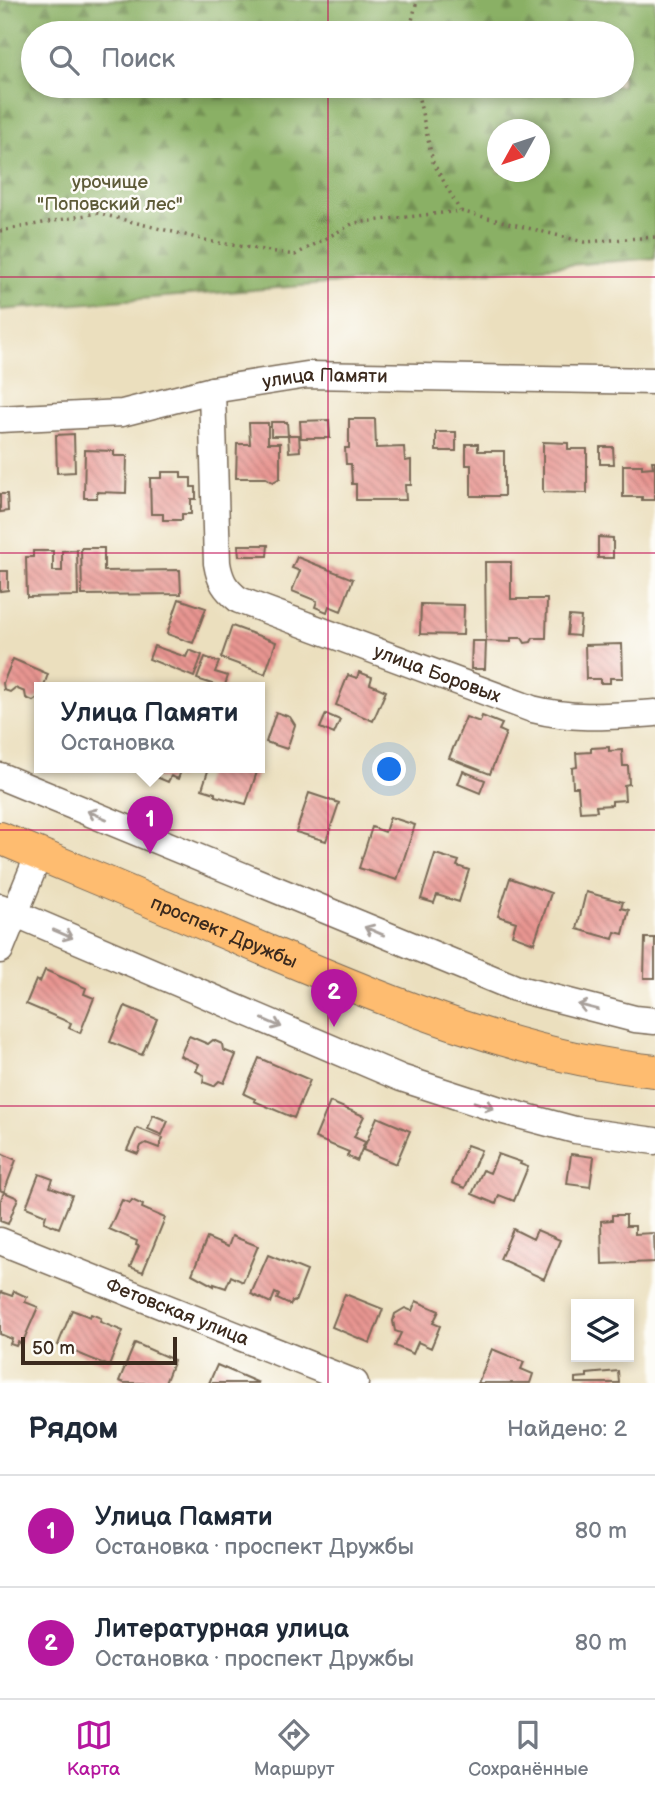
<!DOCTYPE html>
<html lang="ru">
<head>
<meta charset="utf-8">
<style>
  :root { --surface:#fff; --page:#f6f6f7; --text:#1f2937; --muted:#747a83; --line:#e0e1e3; --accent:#b5179e }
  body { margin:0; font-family:"Balsamiq Sans",sans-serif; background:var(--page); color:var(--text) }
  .controls { position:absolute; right:21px; bottom:21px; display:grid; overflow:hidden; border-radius:0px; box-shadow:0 4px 10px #0003 }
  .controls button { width:63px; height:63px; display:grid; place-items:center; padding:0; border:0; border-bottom:2px solid var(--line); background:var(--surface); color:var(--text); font:35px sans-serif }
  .compass { position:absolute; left:487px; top:119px; width:63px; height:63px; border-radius:50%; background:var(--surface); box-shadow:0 4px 10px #0003; rotate:230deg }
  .scale { position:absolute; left:21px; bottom:18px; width:156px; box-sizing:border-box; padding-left:7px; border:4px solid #3b2a1e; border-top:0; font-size:19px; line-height:24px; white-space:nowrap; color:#3b2a1e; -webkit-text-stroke:5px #fdfcf7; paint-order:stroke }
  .you { position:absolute; left:390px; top:770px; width:24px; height:24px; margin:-18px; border:5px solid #fff; border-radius:50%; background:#1a73e8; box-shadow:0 0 0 10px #1a73e833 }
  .badge { display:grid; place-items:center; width:46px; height:46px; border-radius:50%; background:var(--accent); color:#fff; font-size:23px; font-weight:700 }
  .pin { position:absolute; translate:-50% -58px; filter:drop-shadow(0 2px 4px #0008) }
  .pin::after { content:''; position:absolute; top:37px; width:24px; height:21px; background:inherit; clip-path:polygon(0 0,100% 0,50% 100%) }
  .popup { position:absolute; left:34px; top:682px; width:231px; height:91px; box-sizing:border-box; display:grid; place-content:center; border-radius:0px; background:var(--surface); filter:drop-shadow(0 2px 5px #0005); font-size:23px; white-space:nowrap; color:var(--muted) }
  .popup b { font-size:26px; color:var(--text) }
  .popup::after { content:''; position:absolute; left:50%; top:100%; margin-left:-14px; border:14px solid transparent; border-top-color:var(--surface) }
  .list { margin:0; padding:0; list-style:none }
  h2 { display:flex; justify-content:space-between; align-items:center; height:91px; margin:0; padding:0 28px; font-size:30px }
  h2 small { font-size:23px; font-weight:400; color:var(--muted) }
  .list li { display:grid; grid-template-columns:46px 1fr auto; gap:21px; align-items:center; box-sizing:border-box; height:112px; padding:0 28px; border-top:2px solid var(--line) }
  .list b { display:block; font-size:26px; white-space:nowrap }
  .list p { margin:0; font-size:23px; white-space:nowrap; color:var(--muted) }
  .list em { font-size:23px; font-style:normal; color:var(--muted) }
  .icon { flex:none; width:38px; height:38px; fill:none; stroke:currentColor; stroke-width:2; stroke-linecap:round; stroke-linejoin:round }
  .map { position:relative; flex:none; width:655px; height:1383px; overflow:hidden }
  .search { position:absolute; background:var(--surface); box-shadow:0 4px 10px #0003; left:21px; right:21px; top:21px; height:77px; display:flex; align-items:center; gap:18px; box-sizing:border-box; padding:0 24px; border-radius:38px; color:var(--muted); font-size:26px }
  .sheet { height:315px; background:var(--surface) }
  nav { display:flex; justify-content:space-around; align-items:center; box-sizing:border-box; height:98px; border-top:2px solid var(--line); background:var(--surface); font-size:19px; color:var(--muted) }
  nav a { display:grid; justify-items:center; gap:4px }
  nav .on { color:var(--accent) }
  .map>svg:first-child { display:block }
  .forest { fill:url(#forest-firs); stroke:#626d42; stroke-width:2; fill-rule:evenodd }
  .building { fill:url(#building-back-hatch) }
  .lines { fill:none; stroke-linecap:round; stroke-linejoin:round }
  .minor-casing { stroke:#796956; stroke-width:29 }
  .major-casing { stroke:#796956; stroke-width:34 }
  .path { stroke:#796956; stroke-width:3.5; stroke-dasharray:2 5; stroke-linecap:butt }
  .minor { stroke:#fff; stroke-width:26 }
  .major { stroke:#febc70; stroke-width:32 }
  .oneway { stroke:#a79f9a }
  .grid { fill:none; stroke:#c2185b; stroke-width:2; stroke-opacity:0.55 }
  .labels { text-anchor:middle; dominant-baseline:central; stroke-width:5; stroke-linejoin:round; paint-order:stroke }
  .park-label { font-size:19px; fill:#5e5b38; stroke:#fdfcf7 }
  .street-label { font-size:19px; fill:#3b2a1e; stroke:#fdfcf7 }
</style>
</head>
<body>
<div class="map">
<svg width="655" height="1383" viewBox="0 0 655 1383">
  <defs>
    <pattern id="forest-firs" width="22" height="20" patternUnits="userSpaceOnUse" patternTransform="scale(1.75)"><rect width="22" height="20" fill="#8ab065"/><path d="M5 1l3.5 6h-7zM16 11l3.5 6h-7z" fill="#728f53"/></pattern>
    <pattern id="building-back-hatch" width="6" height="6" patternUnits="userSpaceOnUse" patternTransform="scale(1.75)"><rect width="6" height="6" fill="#e89591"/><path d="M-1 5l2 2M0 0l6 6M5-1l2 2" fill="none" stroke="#bd7a76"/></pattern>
  </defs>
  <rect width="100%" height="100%" fill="#fdfcf7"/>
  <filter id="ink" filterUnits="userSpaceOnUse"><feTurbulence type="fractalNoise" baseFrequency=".0143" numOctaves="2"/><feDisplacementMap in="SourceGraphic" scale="14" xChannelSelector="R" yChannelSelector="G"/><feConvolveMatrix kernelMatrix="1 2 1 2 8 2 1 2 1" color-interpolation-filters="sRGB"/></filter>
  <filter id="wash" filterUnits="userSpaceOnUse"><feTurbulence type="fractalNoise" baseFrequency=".00686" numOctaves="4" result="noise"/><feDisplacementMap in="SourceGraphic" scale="28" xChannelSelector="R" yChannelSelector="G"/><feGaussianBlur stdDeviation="1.57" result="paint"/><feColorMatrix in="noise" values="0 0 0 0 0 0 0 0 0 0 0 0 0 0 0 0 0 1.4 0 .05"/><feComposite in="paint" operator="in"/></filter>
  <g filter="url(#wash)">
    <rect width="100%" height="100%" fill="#ebdfbe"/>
    <!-- forest -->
    <path class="forest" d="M 0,0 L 655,0 L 655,258 L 0,310 ZM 33,33 L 622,33 L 622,86 L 33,86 ZM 498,130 L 540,130 L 540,172 L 498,172 Z"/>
    <g id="blocks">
      <!-- building -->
      <path class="building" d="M 349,419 L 375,419 L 376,448 L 404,447 L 405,461 L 411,460 L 411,485 L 405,485 L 406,500 L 356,500 L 356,484 L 352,484 L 351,464 L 346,464 L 345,448 L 349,448 Z
        M 329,420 L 330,438 L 301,438 L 300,421 Z
        M 271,422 L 287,422 L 288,436 L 271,436 Z
        M 249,423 L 268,423 L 268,443 L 280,443 L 280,478 L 273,482 L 266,478 L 236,478 L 237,444 L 250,444 Z
        M 436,432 L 456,432 L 456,451 L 436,451 Z
        M 74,434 L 75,472 L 57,473 L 56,435 Z
        M 288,435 L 299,435 L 300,451 L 289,452 Z
        M 543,442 L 568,443 L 568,449 L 587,449 L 587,493 L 543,492 Z
        M 466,444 L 478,444 L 478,451 L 504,451 L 504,496 L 471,496 L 471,465 L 466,465 Z
        M 600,447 L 613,447 L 614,464 L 600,464 Z
        M 85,450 L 114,451 L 114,456 L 127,456 L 126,493 L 97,492 L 97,498 L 84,498 Z
        M 652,461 L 655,461 L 655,500 L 642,500 L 642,497 L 623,497 L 623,465 L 642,465 L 642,468 L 653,467 Z
        M 162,472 L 181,472 L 181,478 L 191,478 L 191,487 L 196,487 L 196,499 L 191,499 L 191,514 L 182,514 L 182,520 L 163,520 L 163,514 L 151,514 L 150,478 L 162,478 Z
        M 0,494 L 7,494 L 8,511 L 0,512 Z
        M 598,537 L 613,538 L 613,558 L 598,558 Z
        M 238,545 L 268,545 L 267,556 L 239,556 Z
        M 81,548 L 104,548 L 104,571 L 180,570 L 181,594 L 82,595 Z
        M 77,550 L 78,596 L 27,597 L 26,557 L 33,557 L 33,551 L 53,551 L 53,571 L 62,571 L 62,551 Z
        M 297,557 L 353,579 L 341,611 L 329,606 L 327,612 L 315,607 L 317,601 L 292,591 L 300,571 L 292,568 Z
        M 485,562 L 511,562 L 511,599 L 547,599 L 546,638 L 533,638 L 531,642 L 525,643 L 522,638 L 511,638 L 511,642 L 486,641 Z
        M 0,571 L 8,571 L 8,590 L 0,591 Z
        M 179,599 L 206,608 L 193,643 L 167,634 Z
        M 421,604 L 464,605 L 463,635 L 420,634 Z
        M 569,616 L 581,617 L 579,636 L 567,635 Z
        M 232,626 L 276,642 L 265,674 L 221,658 Z
        M 472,641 L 486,641 L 485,669 L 471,669 Z
        M 622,644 L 623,678 L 610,678 L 610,683 L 600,683 L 600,679 L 586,679 L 585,645 Z
        M 154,646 L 186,657 L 189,650 L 202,655 L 194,677 L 149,659 Z
        M 205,657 L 219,662 L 215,672 L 228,676 L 224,688 L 197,679 Z
        M 13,659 L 48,674 L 43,688 L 40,688 L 39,697 L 33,701 L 26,698 L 25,692 L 15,688 L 10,692 L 4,690 L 3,683 Z
        M 359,672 L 372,677 L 370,684 L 386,691 L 373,721 L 336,705 L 348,675 L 357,678 Z
        M 276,712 L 290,717 L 295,725 L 287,749 L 266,742 Z
        M 326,714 L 340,720 L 334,734 L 320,728 Z
        M 482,716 L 502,724 L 499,730 L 506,733 L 490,774 L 449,758 L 466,717 L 480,722 Z
        M 609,747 L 609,751 L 622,750 L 623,766 L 628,766 L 629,784 L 624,785 L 625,800 L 612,801 L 612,805 L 596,806 L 597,811 L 580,812 L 578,787 L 573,787 L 572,768 L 577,767 L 576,753 L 591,752 L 591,748 Z
        M 157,768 L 182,768 L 178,779 L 171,776 L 168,782 L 154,776 Z
        M 209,768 L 258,769 L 246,804 L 215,796 L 215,793 L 202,789 Z
        M 463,771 L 485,780 L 480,793 L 458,784 Z
        M 309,793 L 339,803 L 326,841 L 296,832 Z
        M 390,817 L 415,825 L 397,880 L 359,868 L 372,827 L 385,832 Z
        M 435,854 L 459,861 L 457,866 L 469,870 L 459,902 L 437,895 L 434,903 L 421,899 Z
        M 510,878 L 551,893 L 534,943 L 512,935 L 516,922 L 498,916 Z
        M 586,892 L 623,902 L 621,908 L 629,910 L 623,934 L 615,932 L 613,939 L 577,929 Z
        M 645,938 L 655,938 L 655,978 L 644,978 Z
        M 45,970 L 86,988 L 84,994 L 94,998 L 80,1033 L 69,1028 L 71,1023 L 26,1004 L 36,980 L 40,982 Z
        M 125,1006 L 157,1019 L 142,1055 L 110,1042 Z
        M 189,1036 L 208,1044 L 213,1040 L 222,1044 L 223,1050 L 236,1055 L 224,1083 L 219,1081 L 214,1086 L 203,1082 L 204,1075 L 196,1071 L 199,1064 L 180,1056 Z
        M 259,1058 L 310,1080 L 294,1118 L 254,1101 L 255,1099 L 244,1094 Z
        M 330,1102 L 364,1116 L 354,1137 L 365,1142 L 357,1161 L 347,1156 L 349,1152 L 315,1138 Z
        M 153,1115 L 168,1121 L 162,1135 L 148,1129 Z
        M 377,1117 L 410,1131 L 396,1164 L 363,1150 Z
        M 137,1128 L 163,1138 L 159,1148 L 146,1143 L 141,1146 L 138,1154 L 127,1150 Z
        M 467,1145 L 481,1150 L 465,1188 L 452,1183 Z
        M 1,1153 L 16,1160 L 4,1192 L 0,1190 Z
        M 498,1154 L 521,1162 L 520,1164 L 528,1167 L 514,1201 L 499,1195 L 496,1204 L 472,1194 L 483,1170 L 490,1173 Z
        M 571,1154 L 594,1157 L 590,1187 L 567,1184 Z
        M 39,1174 L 53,1179 L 50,1187 L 72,1195 L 59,1228 L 44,1222 L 46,1215 L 26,1207 Z
        M 4,1192 L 18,1198 L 8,1224 L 0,1221 L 0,1202 Z
        M 122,1200 L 130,1203 L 132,1200 L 143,1205 L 142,1208 L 165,1218 L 143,1272 L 130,1267 L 139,1246 L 136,1245 L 137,1241 L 109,1229 Z
        M 612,1215 L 626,1215 L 626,1226 L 635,1226 L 635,1234 L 654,1233 L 655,1262 L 602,1264 L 601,1221 L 612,1220 Z
        M 513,1229 L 533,1239 L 537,1230 L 560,1240 L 544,1279 L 500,1259 Z
        M 232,1236 L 258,1246 L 243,1282 L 231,1276 L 226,1288 L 214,1284 L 214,1286 L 192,1274 L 207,1238 L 228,1247 Z
        M 268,1255 L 307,1271 L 295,1302 L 292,1301 L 290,1305 L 277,1299 L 279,1295 L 275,1293 L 271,1303 L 251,1294 Z
        M 14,1291 L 27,1297 L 25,1302 L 38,1307 L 22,1344 L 18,1342 L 16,1346 L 10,1344 L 12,1339 L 0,1334 L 0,1295 L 1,1292 L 12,1296 Z
        M 345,1294 L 383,1309 L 370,1343 L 332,1327 Z
        M 416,1301 L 439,1311 L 433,1323 L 440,1326 L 431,1348 L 418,1342 L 413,1354 L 395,1346 L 401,1333 L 395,1331 L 393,1321 L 395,1314 L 405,1308 L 412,1311 Z
        M 72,1310 L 90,1317 L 91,1314 L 101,1318 L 100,1322 L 123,1331 L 109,1366 L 58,1345 Z
        M 135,1343 L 174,1360 L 165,1383 L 124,1383 L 119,1381 Z
        M 492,1349 L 524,1362 L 521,1369 L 533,1374 L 530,1383 L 478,1383 Z
        M 217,1365 L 259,1383 L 209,1383 Z
        M 618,1371 L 619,1383 L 575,1383 L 575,1378 L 587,1377 L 587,1374 Z"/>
    </g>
  </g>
  <g filter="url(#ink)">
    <use href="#blocks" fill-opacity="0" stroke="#796956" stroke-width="2"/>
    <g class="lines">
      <defs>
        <g id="minor">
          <path id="s1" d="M 212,390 L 217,563 C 220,581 225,589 239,600 L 532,709 C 576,720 610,716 655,713"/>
          <path id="s2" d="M 0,419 L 122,413 L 212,390 L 307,375 L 655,381"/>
          <path d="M 0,776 L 515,988 L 635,1019 L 655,1021"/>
          <path d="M 0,907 L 401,1078 L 500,1110 L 575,1130 L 655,1141"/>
          <path d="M 0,950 L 39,854"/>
          <path id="s3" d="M 0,1241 L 355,1383"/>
        </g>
        <g id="major">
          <path id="s4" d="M 0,838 C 92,876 183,915 275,954 C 397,1005 522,1057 655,1071"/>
        </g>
      </defs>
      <!-- minor casing -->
      <use href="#minor" class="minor-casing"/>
      <!-- major casing -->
      <use href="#major" class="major-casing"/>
      <!-- path -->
      <path class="path" d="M 409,33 L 417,0
        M 416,86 L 433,162 L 460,211
        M 0,231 L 97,213 L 213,242 L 295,255 L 354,223 L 460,211 L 584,242 L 655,237"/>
      <!-- minor -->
      <use href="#minor" class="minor"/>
      <!-- major -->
      <use href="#major" class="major"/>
    </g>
    <!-- one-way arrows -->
    <defs><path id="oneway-shaft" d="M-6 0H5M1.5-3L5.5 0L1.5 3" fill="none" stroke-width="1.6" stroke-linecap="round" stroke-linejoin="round" transform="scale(1.75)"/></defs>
    <g class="oneway">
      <use href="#oneway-shaft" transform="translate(97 815) rotate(-157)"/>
      <use href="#oneway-shaft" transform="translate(374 931) rotate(-157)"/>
      <use href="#oneway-shaft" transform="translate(63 934) rotate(23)"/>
      <use href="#oneway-shaft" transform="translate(588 1007) rotate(-166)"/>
      <use href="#oneway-shaft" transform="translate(272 1023) rotate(23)"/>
      <use href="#oneway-shaft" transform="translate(484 1105) rotate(18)"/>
    </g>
  </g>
  <!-- grid -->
  <path class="grid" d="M 328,0 L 328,33M 328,86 L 328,1383M 0,277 L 655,277M 0,553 L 655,553M 0,830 L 655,830M 0,1106 L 655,1106"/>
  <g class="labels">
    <!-- park labels -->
    <g class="park-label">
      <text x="110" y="182">урочище<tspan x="110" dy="22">"Поповский лес"</tspan></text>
    </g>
    <!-- street labels -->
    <g class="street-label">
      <text stroke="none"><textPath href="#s2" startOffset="329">улица Памяти</textPath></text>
      <text stroke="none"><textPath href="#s1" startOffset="429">улица Боровых</textPath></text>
      <text stroke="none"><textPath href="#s4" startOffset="243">проспект Дружбы</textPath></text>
      <text stroke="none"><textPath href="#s3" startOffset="191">Фетовская улица</textPath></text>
    </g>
  </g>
</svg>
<div class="controls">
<button><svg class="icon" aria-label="layers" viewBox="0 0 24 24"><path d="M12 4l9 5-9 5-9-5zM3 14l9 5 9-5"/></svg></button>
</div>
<svg class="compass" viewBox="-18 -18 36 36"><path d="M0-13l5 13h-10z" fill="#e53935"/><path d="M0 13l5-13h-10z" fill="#747a83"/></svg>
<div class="scale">50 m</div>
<div class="you"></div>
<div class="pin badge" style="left:150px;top:854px">1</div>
<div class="popup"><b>Улица Памяти</b>Остановка</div>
<div class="pin badge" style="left:334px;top:1027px">2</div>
<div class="search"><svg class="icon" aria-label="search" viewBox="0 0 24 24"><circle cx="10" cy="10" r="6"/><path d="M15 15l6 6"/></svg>Поиск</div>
</div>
<section class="sheet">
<h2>Рядом<small>Найдено: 2</small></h2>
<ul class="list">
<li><span class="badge">1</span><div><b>Улица Памяти</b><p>Остановка · проспект Дружбы</p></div><em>80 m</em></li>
<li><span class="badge">2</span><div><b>Литературная улица</b><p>Остановка · проспект Дружбы</p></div><em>80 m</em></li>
</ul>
</section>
<nav>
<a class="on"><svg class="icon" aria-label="map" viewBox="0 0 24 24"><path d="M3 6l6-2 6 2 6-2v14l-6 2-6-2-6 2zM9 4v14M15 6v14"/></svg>Карта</a>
<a><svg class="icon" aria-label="directions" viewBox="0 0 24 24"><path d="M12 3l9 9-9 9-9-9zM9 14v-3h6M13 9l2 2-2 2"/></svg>Маршрут</a>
<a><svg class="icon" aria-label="saved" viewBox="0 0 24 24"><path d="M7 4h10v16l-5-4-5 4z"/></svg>Сохранённые</a>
</nav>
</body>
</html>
